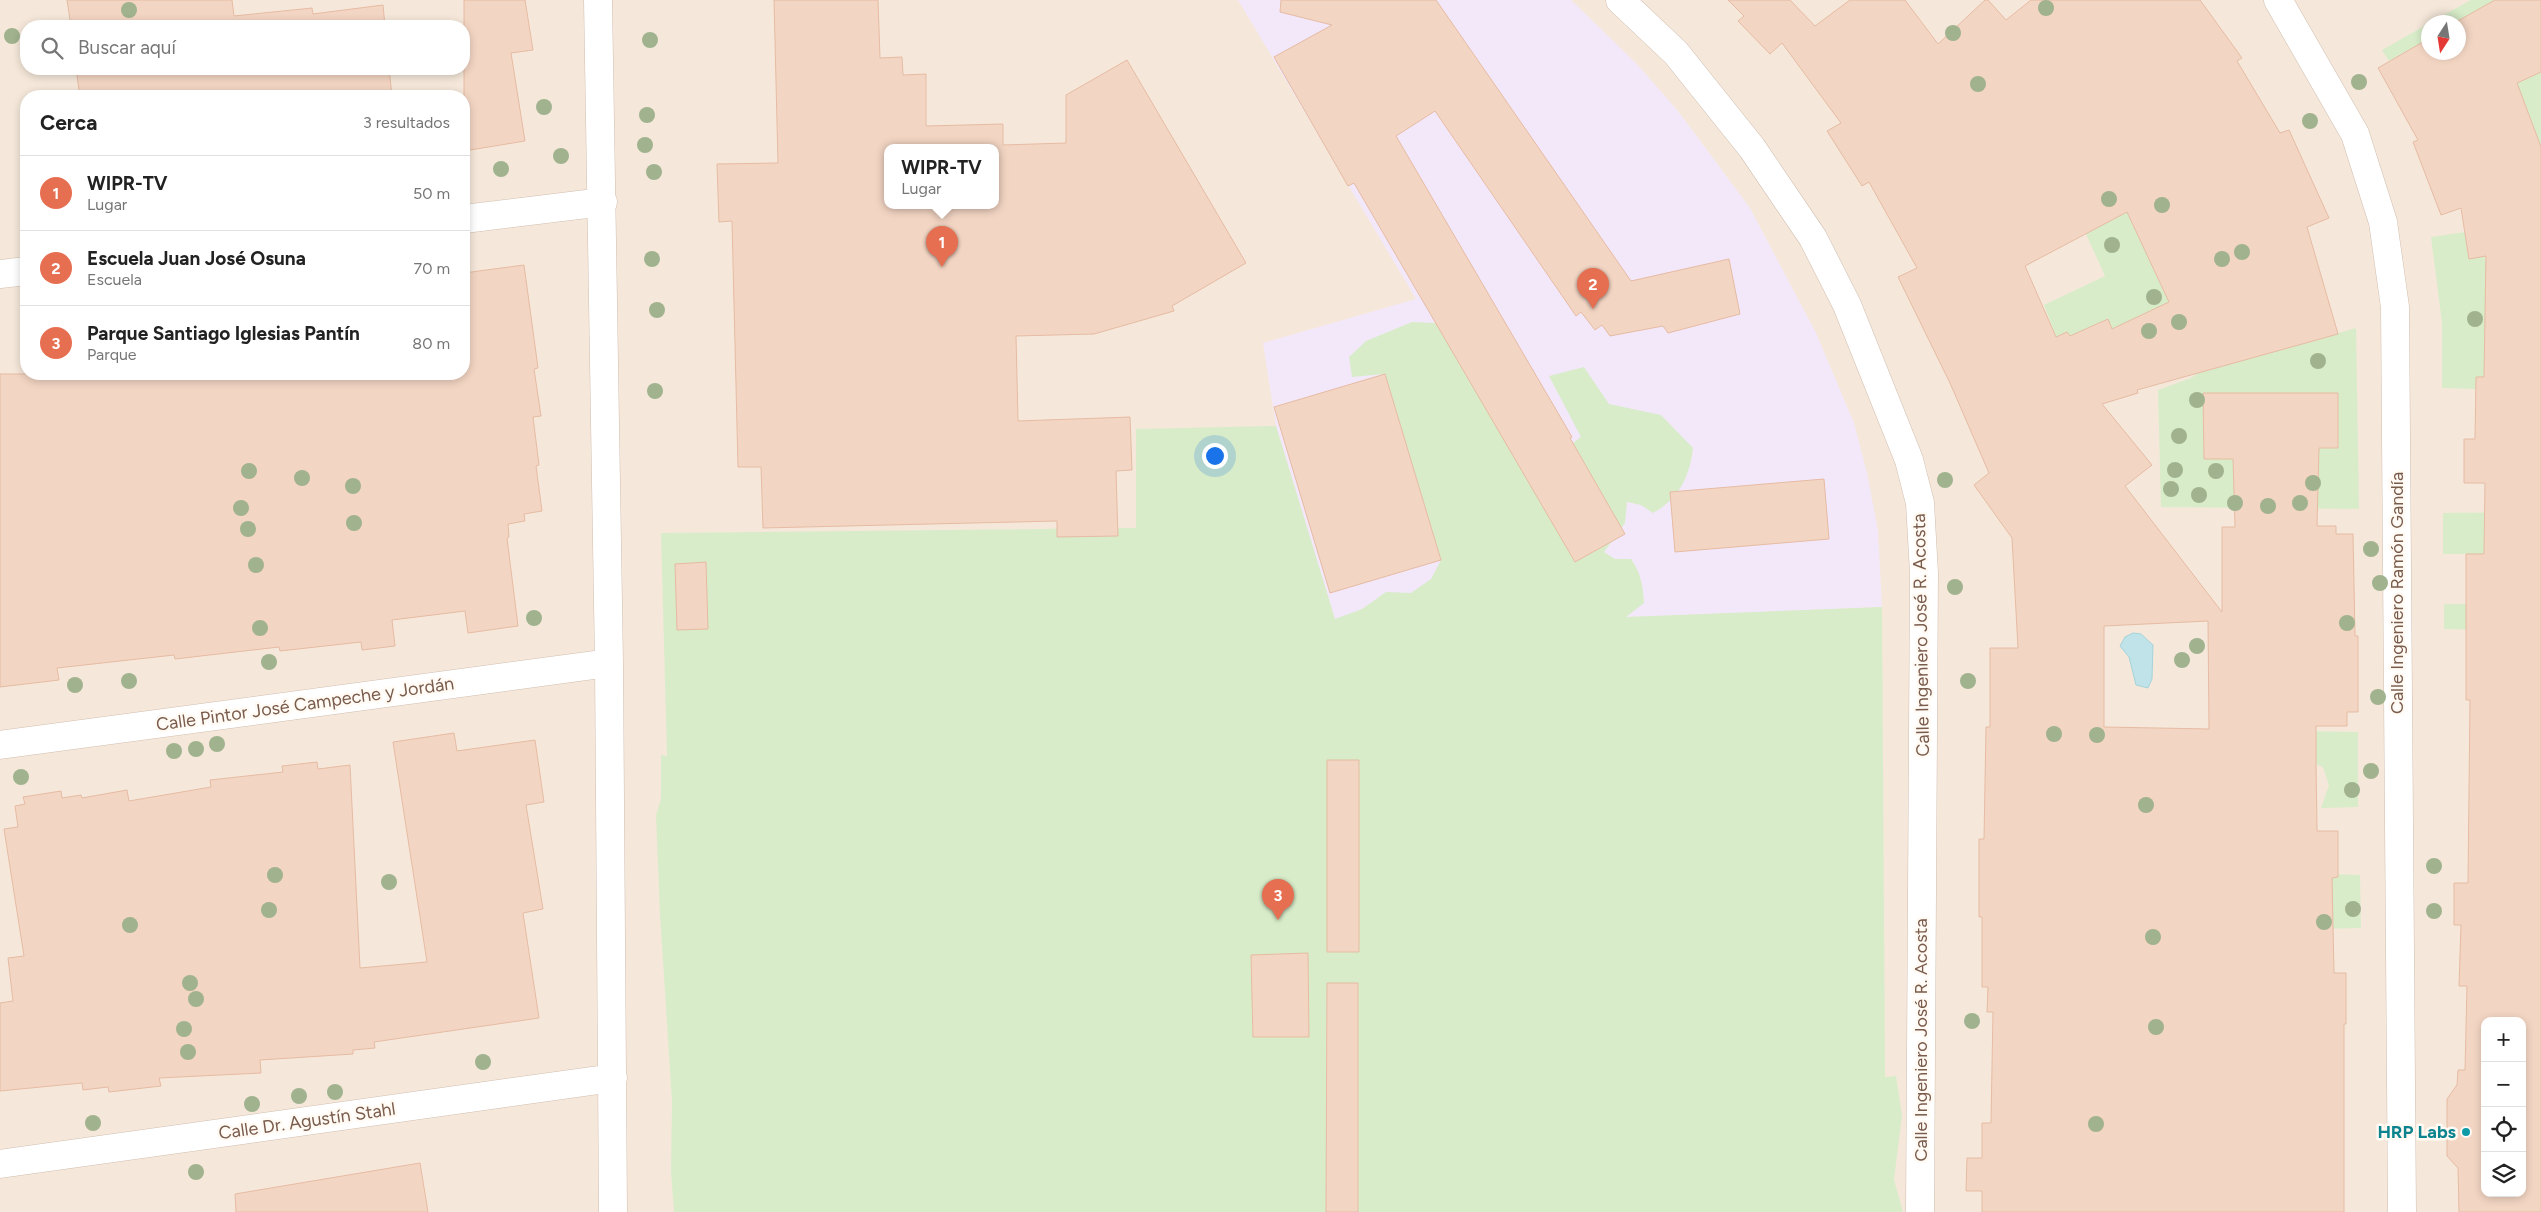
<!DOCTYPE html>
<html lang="es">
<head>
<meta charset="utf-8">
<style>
  :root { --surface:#fff; --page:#f6f6f6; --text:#222; --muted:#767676; --line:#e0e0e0; --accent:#e76f51 }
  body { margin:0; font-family:Figtree,sans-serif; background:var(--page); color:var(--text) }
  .controls { position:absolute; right:15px; bottom:15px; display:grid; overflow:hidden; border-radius:10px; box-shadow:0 2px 8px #0003 }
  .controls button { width:45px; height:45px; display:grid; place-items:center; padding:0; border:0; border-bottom:1px solid var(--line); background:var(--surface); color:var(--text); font:25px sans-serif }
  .compass { position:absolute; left:2421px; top:15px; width:45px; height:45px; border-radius:50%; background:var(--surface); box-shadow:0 2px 8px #0003; rotate:192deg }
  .you { position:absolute; left:1214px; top:455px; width:18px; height:18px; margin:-12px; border:4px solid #fff; border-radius:50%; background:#1a73e8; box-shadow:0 0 0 8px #1a73e833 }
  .badge { display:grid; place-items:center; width:32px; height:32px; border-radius:50%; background:var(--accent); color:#fff; font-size:16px; font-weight:700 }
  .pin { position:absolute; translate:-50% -41px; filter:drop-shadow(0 1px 2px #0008) }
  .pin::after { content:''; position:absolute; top:26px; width:18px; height:15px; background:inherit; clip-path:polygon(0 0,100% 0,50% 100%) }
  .popup { position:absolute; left:884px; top:144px; width:115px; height:65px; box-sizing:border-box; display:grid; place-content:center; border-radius:10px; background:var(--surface); filter:drop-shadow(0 1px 4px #0005); font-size:16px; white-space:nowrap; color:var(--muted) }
  .popup b { font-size:19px; color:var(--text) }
  .popup::after { content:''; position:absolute; left:50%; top:100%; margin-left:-10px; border:10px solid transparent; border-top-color:var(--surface) }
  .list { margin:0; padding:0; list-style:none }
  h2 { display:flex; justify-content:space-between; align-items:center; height:65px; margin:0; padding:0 20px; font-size:21px }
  h2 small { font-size:16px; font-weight:400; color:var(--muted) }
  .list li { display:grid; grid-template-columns:32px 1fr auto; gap:15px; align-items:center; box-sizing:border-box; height:75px; padding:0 20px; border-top:1px solid var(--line) }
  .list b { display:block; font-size:19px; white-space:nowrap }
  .list p { margin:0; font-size:16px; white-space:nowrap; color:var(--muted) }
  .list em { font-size:16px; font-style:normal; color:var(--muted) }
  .icon { flex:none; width:28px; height:28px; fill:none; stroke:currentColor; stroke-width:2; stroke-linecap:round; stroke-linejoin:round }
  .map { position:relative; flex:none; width:2541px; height:1212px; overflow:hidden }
  .search { position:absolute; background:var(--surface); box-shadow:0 2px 8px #0003; left:20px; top:20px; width:450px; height:55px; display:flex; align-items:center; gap:12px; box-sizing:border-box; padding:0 18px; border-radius:20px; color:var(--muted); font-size:19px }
  .panel { position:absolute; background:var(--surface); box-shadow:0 2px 8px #0003; left:20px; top:90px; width:450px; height:290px; border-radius:20px }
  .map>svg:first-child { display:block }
  .residential { fill:#f5e8da; fill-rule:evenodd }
  .education { fill:#f3e8fa }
  .green { fill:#d8ecc9 }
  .water { fill:#bfe3e8; stroke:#a5d3da }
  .building { fill:#f3d5c3; stroke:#e6bba3; fill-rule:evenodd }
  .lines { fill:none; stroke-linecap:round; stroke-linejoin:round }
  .minor-casing { stroke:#d1beb0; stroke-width:29 }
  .minor { stroke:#fff; stroke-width:28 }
  .tree { fill:#a0b28e }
  .culture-dot { fill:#0f9aa8; stroke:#fffaf3; stroke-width:2 }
  .labels { text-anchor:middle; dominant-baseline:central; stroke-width:5; stroke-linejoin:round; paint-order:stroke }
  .street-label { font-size:18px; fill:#7a5c4d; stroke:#fffaf3 }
  .culture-label { font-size:18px; font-weight:bold; fill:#0d838f; stroke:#fffaf3; text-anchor:end }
</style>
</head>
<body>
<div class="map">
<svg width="2541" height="1212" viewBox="0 0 2541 1212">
  <rect width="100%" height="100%" fill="#fdf6ec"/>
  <!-- residential -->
  <path class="residential" d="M 0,0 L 2541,0 L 2541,1212 L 0,1212 ZM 2428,22 L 2458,22 L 2458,52 L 2428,52 ZM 26,26 L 464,26 L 464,69 L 26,69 ZM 26,96 L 464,96 L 464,374 L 26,374 ZM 888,148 L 996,148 L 996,206 L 888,206 ZM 2485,1021 L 2522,1021 L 2522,1193 L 2485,1193 Z"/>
  <!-- education -->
  <path class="education" d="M 1238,0 L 1571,0 L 1636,63 L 1678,111 L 1750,208 L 1816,333 L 1854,423 L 1867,473 L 1878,531 L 1882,607 L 1338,629 L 1276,426 L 1263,343 L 1416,299 Z"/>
  <!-- green -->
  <path class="green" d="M 2471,0 L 2495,0 L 2457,22 L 2431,22 Z
    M 2428,24 L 2428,39 L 2389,61 L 2382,50 Z
    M 2541,72 L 2541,147 L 2523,100 L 2424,128 Z
    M 2127,208 L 2163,290 L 2261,260 L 2112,329 L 2107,319 L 2070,336 L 2067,332 L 2056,337 L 2044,305 L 2105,276 L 2086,234 Z
    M 2465,232 L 2469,258 L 2485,256 L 2490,285 L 2484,377 L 2476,377 L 2476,389 L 2442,388 L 2442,323 L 2431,237 Z
    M 1412,322 L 1436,323 L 1527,477 L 1581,437 L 1549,376 L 1584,367 L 1609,404 L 1661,415 L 1693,448 C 1690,476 1679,499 1653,513 L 1641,505 L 1627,502 L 1625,523 L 1604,552 L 1615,559 L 1631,559 C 1641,573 1643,586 1644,603 L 1626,617 L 1882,607 L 1885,1077 L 1896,1076 L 1902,1115 L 1894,1180 L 1903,1212 L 674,1212 L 671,1172 L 672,1101 L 660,914 L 656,815 L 661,799 L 661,755 L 667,756 L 661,533 L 1136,528 L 1136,429 L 1276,426 L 1335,619 L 1362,609 L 1386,592 L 1411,593 L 1431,579 L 1441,560 L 1385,374 L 1352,377 L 1349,357 L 1366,341 Z
    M 2356,328 L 2359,509 L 2161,507 L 2158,390 L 2191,378 L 2198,373 Z
    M 2541,512 L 2510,554 L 2443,554 L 2443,513 Z
    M 2444,604 L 2541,604 L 2531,630 L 2444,629 Z
    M 2296,731 L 2358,732 L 2358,807 L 2321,808 L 2329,785 L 2323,767 L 2316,764 Z
    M 2332,874 L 2360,875 L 2361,928 L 2320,929 Z"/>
  <!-- water -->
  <path class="water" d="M 2133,633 L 2141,634 L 2153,645 L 2152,679 L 2148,688 L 2136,685 L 2129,657 L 2120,646 L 2125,637 Z"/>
  <!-- building -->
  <path class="building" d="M 67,0 L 232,0 L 234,16 L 312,8 L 313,14 L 383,5 L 385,26 L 71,26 Z
    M 464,0 L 525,0 L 533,50 L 511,53 L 525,141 L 464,151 Z
    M 774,0 L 878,0 L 880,58 L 902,57 L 903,75 L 926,74 L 926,126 L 1003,124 L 1003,145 L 1066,143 L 1066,95 L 1127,60 L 1246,263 L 1172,306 L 1174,311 L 1094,334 L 1016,336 L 1018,421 L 1130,417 L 1132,470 L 1116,471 L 1118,536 L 1057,537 L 1057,521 L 763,528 L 761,467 L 738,467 L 732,221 L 719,222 L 717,164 L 778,163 ZM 888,148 L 996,148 L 996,206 L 888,206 Z
    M 1281,0 L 1436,0 L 1631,281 L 1729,259 L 1740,314 L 1668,333 L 1663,326 L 1610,336 L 1602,325 L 1595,330 L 1581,312 L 1576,316 L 1435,111 L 1396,136 L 1572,437 L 1570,438 L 1625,534 L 1575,562 L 1354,183 L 1348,186 L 1274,57 L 1332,25 L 1280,12 Z
    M 1728,0 L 1790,0 L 1815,26 L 1850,0 L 1905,0 L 1938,44 L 1985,0 L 1988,0 L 2006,20 L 2031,0 L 2200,0 L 2242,58 L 2237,61 L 2280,133 L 2289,130 L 2329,218 L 2307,227 L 2338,334 L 2137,390 L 2138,393 L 2102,404 L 2152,465 L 2125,486 L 2222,612 L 2222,527 L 2235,527 L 2233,459 L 2204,459 L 2203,393 L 2338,393 L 2338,448 L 2319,448 L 2317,526 L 2336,526 L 2336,534 L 2353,534 L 2355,636 L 2358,636 L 2358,712 L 2347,712 L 2347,726 L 2316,726 L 2316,764 L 2317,831 L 2338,831 L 2338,877 L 2332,878 L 2334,973 L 2346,973 L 2346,1024 L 2344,1024 L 2344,1212 L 1982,1212 L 1982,1191 L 1966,1191 L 1967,1158 L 1982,1158 L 1982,1123 L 1991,1123 L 1993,1012 L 1987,1012 L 1988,987 L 1982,987 L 1982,917 L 1979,917 L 1979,839 L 1984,839 L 1986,727 L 1990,727 L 1990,648 L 2018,648 L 2012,538 L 1974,485 L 1989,473 L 1950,383 L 1898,277 L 1917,268 L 1869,182 L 1862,186 L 1827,131 L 1841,123 L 1782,43 L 1770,54 L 1738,21 L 1744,16 ZM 2127,212 L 2169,302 L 2112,329 L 2108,319 L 2070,336 L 2067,332 L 2056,337 L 2025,266 ZM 2208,621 L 2209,729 L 2104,727 L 2104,626 Z
    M 2495,0 L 2541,0 L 2541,72 L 2517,83 L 2541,147 L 2541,1212 L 2459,1212 L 2458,1168 L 2447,1156 L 2447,1099 L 2457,1085 L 2458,1070 L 2465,1070 L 2467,986 L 2459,986 L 2461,925 L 2454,925 L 2454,883 L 2468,883 L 2470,700 L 2466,700 L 2466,554 L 2484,554 L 2485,483 L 2464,483 L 2464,439 L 2475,439 L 2476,377 L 2484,377 L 2486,256 L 2469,259 L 2461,208 L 2441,215 L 2413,142 L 2418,140 L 2378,68 L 2428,39 L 2428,52 L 2458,52 L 2458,22 L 2456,22 ZM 2485,1021 L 2522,1021 L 2522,1193 L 2485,1193 Z
    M 76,69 L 389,69 L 392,96 L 80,96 Z
    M 524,265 L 538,368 L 534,369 L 541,416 L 533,417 L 539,465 L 536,466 L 542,511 L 524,514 L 525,521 L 508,524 L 509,537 L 507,538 L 518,626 L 468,633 L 465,611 L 392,620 L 395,646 L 362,650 L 361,642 L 280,651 L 279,647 L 175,659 L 174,655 L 57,668 L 59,680 L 0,687 L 0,374 L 464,374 L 464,273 Z
    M 1385,374 L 1441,560 L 1330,593 L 1274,407 Z
    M 1824,479 L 1829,539 L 1675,552 L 1670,492 Z
    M 706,562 L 708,629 L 677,630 L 675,564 Z
    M 454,733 L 457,751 L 535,740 L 544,802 L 526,805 L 543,909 L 523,913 L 539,1018 L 374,1042 L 375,1048 L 353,1050 L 353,1054 L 260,1060 L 261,1073 L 159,1078 L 161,1086 L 109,1092 L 108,1087 L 83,1090 L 82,1083 L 0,1091 L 0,1003 L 13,1001 L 8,958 L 24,956 L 4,829 L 18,827 L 15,806 L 25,804 L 23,797 L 61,791 L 62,798 L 81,795 L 82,798 L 127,790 L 129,801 L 211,787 L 210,780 L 283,772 L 282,766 L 317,762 L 318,769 L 350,765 L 360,968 L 427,962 L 393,742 Z
    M 1327,760 L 1359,760 L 1359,952 L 1327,952 Z
    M 1308,953 L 1309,1037 L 1253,1037 L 1251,955 Z
    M 1327,983 L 1358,983 L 1358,1212 L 1326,1212 Z
    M 420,1163 L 428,1212 L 236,1212 L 235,1194 Z"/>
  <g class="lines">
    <defs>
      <path id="minor" d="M 598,0 L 609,663 L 613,1212
        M 1620,0 L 1676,53 L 1752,148 L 1813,238 L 1847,305 L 1909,460 L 1920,503 L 1924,573 L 1920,1212
        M 2278,0 L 2355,134 L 2383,222 L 2395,307 L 2402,1212
        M 464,219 L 603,202
        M 0,274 L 26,271
        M 0,745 L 609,663
        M 0,1164 L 613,1078"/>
    </defs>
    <!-- minor casing -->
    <use href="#minor" class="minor-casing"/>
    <!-- minor -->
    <use href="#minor" class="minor"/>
  </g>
  <!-- trees -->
  <g class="tree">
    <circle cx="2046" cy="8" r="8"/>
    <circle cx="129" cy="10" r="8"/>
    <circle cx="1953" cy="33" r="8"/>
    <circle cx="12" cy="36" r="8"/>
    <circle cx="650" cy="40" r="8"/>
    <circle cx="2359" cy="82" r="8"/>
    <circle cx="1978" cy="84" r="8"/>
    <circle cx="544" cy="107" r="8"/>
    <circle cx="647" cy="115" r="8"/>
    <circle cx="2310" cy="121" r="8"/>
    <circle cx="645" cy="145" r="8"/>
    <circle cx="561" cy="156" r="8"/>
    <circle cx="501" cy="169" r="8"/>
    <circle cx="654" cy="172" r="8"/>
    <circle cx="2109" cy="199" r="8"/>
    <circle cx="2162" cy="205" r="8"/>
    <circle cx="2112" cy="245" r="8"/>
    <circle cx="2242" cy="252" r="8"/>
    <circle cx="652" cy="259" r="8"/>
    <circle cx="2222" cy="259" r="8"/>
    <circle cx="2154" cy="297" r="8"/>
    <circle cx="657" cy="310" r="8"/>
    <circle cx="2475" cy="319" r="8"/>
    <circle cx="2179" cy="322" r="8"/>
    <circle cx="2149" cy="331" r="8"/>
    <circle cx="2318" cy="361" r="8"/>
    <circle cx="655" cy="391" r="8"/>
    <circle cx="2197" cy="400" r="8"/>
    <circle cx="2179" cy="436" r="8"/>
    <circle cx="2175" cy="470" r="8"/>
    <circle cx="249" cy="471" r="8"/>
    <circle cx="2216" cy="471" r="8"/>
    <circle cx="302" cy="478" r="8"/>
    <circle cx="1945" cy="480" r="8"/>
    <circle cx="2313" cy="483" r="8"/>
    <circle cx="353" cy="486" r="8"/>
    <circle cx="2171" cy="489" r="8"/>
    <circle cx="2199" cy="495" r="8"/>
    <circle cx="2235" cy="503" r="8"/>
    <circle cx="2300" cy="503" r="8"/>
    <circle cx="2268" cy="506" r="8"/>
    <circle cx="241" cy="508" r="8"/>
    <circle cx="354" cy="523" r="8"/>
    <circle cx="248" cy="529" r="8"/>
    <circle cx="2371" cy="549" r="8"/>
    <circle cx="256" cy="565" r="8"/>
    <circle cx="2380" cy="583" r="8"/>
    <circle cx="1955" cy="587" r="8"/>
    <circle cx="534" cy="618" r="8"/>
    <circle cx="2347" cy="623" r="8"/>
    <circle cx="260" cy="628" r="8"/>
    <circle cx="2197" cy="646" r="8"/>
    <circle cx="2182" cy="660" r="8"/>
    <circle cx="269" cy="662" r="8"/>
    <circle cx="129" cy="681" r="8"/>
    <circle cx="1968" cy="681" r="8"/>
    <circle cx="75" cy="685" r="8"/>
    <circle cx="2378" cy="697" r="8"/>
    <circle cx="2054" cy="734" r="8"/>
    <circle cx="2097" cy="735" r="8"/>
    <circle cx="217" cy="744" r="8"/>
    <circle cx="196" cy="749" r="8"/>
    <circle cx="174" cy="751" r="8"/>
    <circle cx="2371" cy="771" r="8"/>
    <circle cx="21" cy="777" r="8"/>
    <circle cx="2352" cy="790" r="8"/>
    <circle cx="2146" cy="805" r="8"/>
    <circle cx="2434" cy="866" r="8"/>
    <circle cx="275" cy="875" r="8"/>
    <circle cx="389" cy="882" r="8"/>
    <circle cx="2353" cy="909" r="8"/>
    <circle cx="269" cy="910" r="8"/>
    <circle cx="2434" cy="911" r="8"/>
    <circle cx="2324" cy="922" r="8"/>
    <circle cx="130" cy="925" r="8"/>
    <circle cx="2153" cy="937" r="8"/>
    <circle cx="190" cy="983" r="8"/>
    <circle cx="196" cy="999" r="8"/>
    <circle cx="1972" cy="1021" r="8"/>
    <circle cx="2156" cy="1027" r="8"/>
    <circle cx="184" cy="1029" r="8"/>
    <circle cx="188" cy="1052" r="8"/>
    <circle cx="483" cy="1062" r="8"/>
    <circle cx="335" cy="1092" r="8"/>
    <circle cx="299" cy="1096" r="8"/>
    <circle cx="252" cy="1104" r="8"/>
    <circle cx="93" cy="1123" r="8"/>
    <circle cx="2096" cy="1124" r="8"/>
    <circle cx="196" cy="1172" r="8"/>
  </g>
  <!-- markers -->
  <circle class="culture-dot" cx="2466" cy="1132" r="5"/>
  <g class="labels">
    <!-- street labels -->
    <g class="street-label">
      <text transform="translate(2397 593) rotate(-90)">Calle Ingeniero Ramón Gandía</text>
      <text transform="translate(1921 635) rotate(-91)">Calle Ingeniero José R. Acosta</text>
      <text transform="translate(305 704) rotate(-8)">Calle Pintor José Campeche y Jordán</text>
      <text transform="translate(1921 1040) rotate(-90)">Calle Ingeniero José R. Acosta</text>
      <text transform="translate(307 1121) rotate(-8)">Calle Dr. Agustín Stahl</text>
    </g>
    <!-- culture labels -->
    <g class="culture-label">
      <text x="2456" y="1132">HRP Labs</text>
    </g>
  </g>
</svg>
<div class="controls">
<button>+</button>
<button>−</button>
<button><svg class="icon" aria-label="locate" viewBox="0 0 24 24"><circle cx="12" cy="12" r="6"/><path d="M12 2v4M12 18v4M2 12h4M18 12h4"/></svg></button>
<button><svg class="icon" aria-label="layers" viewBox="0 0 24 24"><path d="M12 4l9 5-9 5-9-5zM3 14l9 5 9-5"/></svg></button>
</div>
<svg class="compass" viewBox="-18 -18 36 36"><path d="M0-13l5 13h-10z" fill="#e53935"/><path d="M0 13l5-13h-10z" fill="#767676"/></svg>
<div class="you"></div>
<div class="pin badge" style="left:942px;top:267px">1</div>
<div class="popup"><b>WIPR-TV</b>Lugar</div>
<div class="pin badge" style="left:1593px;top:309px">2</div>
<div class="pin badge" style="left:1278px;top:920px">3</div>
<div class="search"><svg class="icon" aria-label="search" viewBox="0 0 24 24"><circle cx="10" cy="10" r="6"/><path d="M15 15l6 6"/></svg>Buscar aquí</div>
<section class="panel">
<h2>Cerca<small>3 resultados</small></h2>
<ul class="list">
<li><span class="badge">1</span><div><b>WIPR-TV</b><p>Lugar</p></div><em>50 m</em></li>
<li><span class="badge">2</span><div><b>Escuela Juan José Osuna</b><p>Escuela</p></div><em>70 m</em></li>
<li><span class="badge">3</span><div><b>Parque Santiago Iglesias Pantín</b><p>Parque</p></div><em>80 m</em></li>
</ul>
</section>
</div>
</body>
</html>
